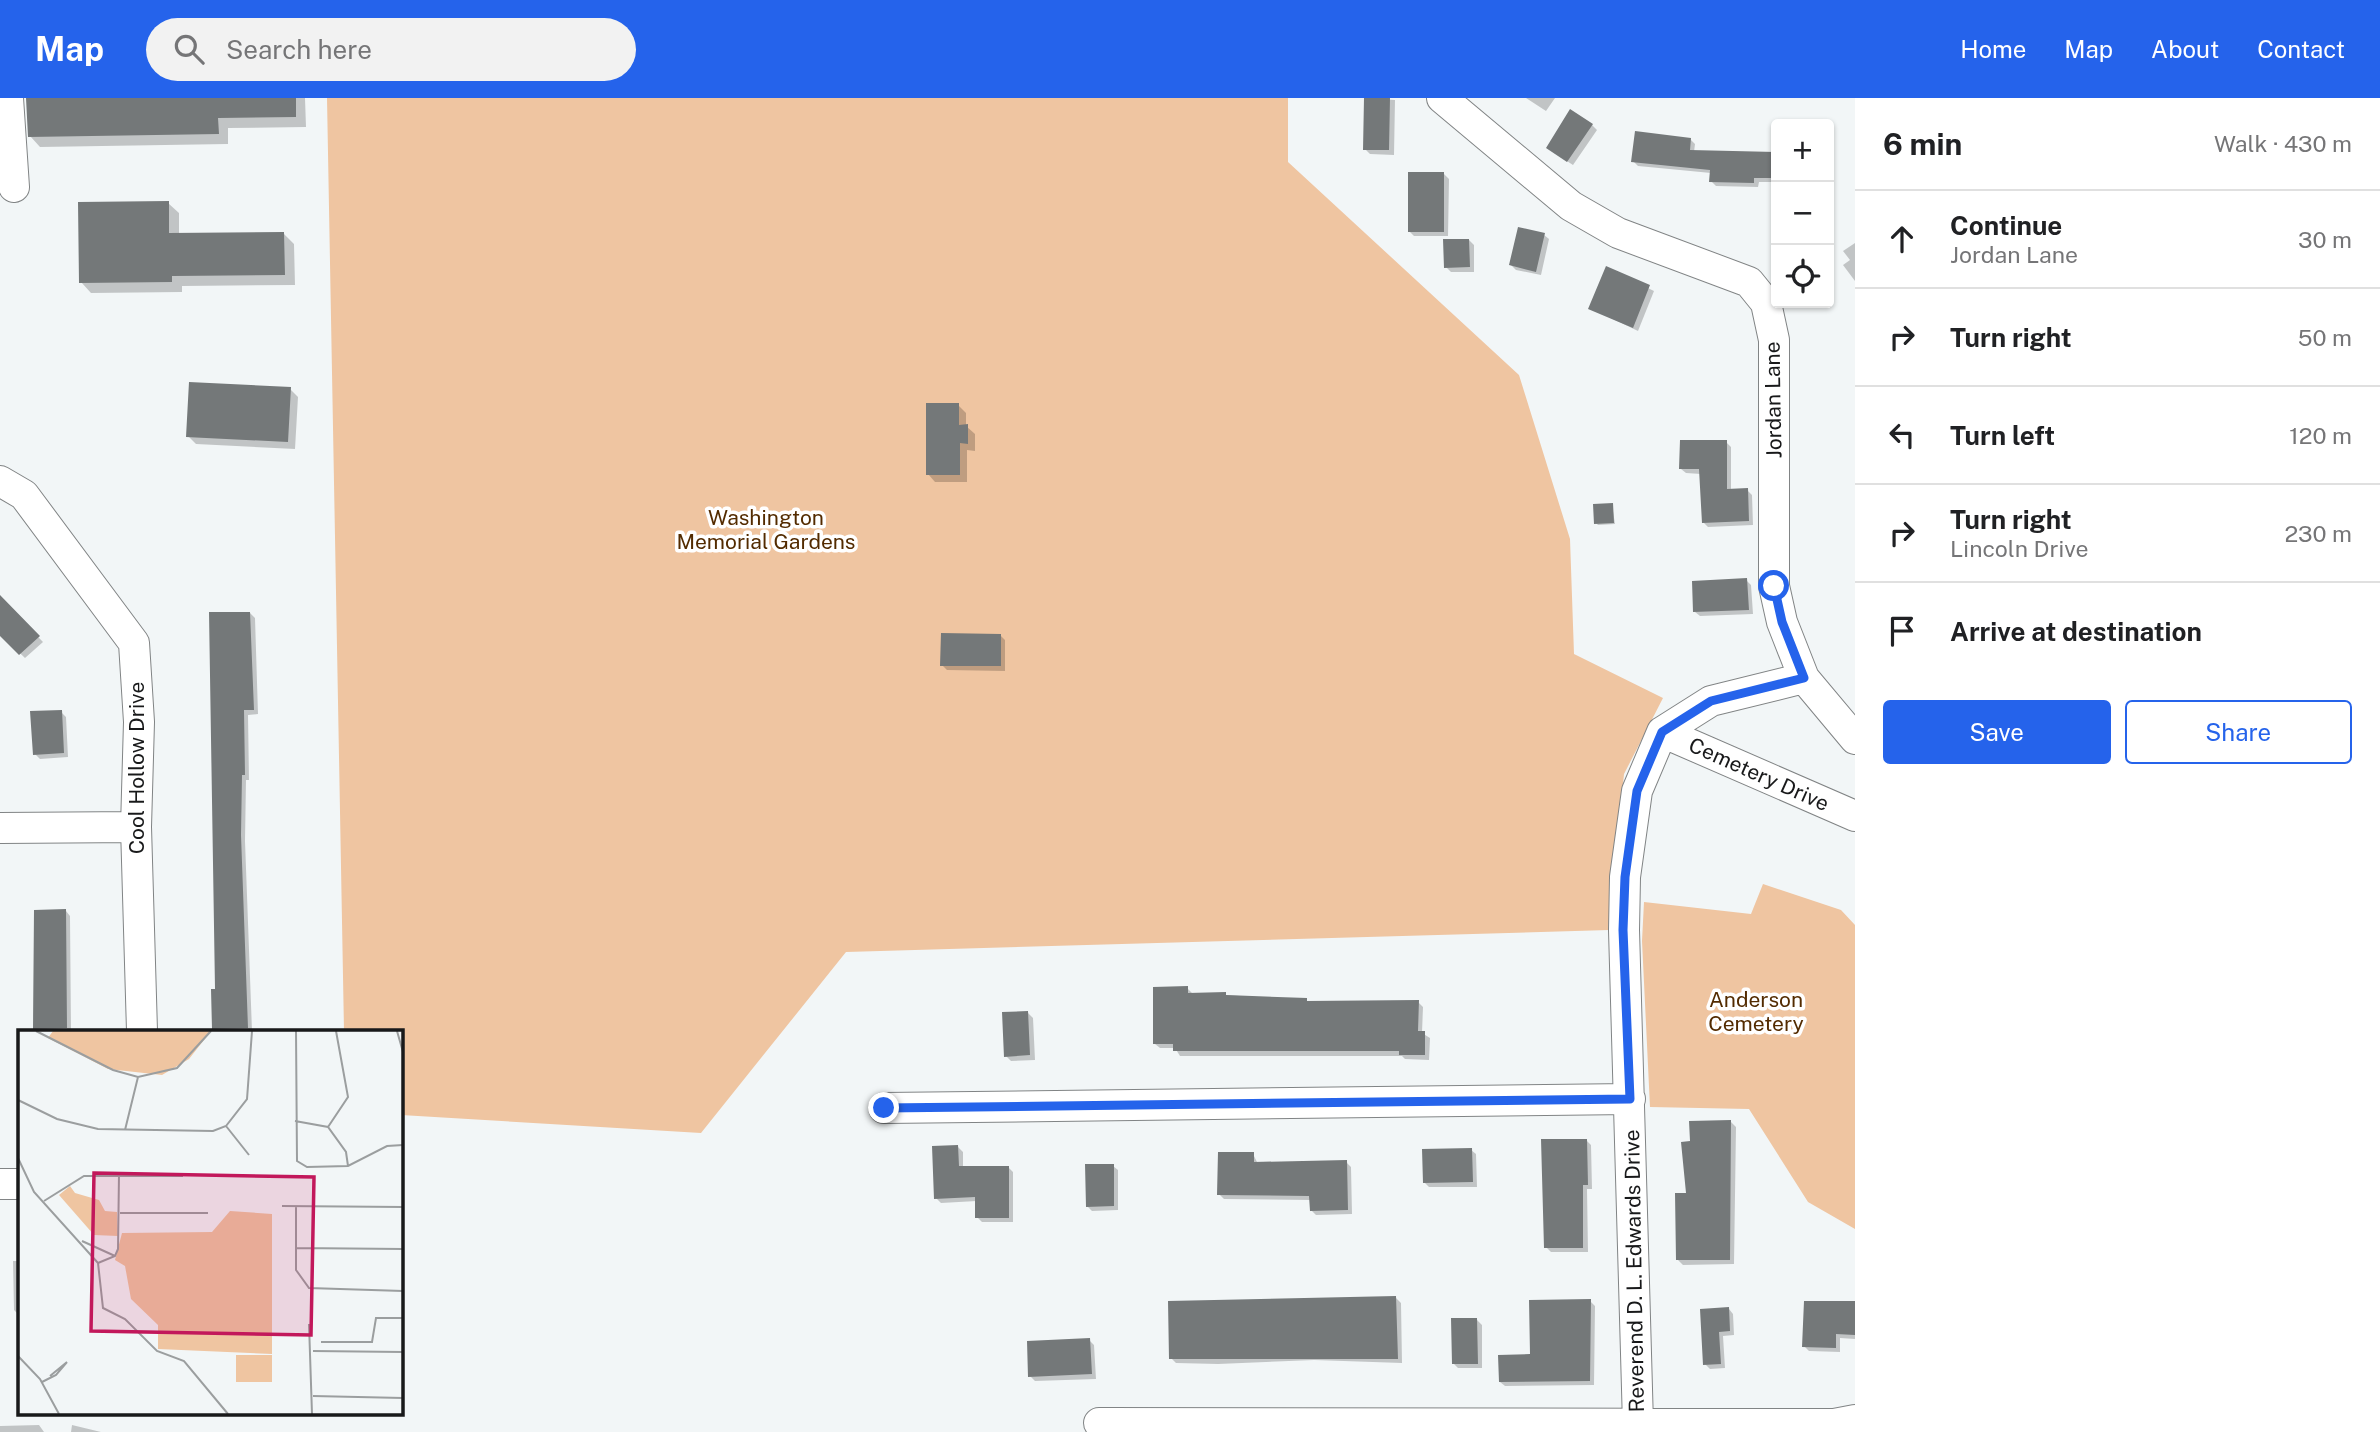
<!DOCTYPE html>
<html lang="en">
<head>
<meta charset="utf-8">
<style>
  :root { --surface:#fff; --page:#f2f2f2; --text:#202124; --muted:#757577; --line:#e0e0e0; --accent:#2563eb }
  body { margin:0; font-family:"Public Sans",sans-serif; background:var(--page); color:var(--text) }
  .controls { position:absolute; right:21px; top:21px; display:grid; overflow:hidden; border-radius:7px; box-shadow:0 2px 5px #0004 }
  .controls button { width:63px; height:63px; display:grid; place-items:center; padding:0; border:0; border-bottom:2px solid var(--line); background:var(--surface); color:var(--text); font:35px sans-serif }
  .stop { position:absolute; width:21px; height:21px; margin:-16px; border:5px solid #2563eb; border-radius:50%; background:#fff }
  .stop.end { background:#2563eb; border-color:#fff; box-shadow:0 2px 7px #0008 }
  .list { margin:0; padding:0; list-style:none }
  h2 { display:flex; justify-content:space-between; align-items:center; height:91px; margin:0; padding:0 28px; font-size:30px }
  h2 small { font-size:23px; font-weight:400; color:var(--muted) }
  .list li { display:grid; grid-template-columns:46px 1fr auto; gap:21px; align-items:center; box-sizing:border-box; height:98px; padding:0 28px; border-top:2px solid var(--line) }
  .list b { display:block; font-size:26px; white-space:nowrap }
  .list p { margin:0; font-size:23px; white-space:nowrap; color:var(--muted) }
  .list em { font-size:23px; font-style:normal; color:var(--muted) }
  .actions { display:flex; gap:14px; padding:21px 28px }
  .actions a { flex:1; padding:16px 0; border:2px solid var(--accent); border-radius:7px; text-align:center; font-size:24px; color:var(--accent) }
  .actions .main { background:var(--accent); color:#fff }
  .icon { flex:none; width:38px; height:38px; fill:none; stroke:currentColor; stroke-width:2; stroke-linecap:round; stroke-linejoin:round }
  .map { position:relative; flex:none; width:1855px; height:1334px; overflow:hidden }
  header { display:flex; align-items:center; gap:42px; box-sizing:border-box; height:98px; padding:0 35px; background:var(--accent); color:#fff }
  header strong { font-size:33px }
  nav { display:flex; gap:38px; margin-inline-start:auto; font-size:24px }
  .search { width:490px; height:63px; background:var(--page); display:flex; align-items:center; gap:18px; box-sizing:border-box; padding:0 24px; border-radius:38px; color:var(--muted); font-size:26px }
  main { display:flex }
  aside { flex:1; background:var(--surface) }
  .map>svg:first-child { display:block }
  .green { fill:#efc5a1 }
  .shadow { fill:#0003 }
  .building { fill:#747879 }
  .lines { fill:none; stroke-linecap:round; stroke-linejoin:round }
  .minor-casing { stroke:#818485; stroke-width:32 }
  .minor { stroke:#fff; stroke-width:30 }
  .route { stroke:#2563eb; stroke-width:9 }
  .labels { text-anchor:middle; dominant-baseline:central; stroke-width:7; stroke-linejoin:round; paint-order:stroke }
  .street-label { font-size:21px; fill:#18191a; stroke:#fff }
  .park-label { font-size:21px; fill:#532b00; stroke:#fff }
  .inset-road { fill:none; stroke:#9b9e9f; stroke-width:2 }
  .view { fill:#c2185b; fill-opacity:0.15; stroke:#c2185b; stroke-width:3.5 }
  .inset-edge { fill:none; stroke:#18191a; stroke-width:3.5 }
</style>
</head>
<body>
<header>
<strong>Map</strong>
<div class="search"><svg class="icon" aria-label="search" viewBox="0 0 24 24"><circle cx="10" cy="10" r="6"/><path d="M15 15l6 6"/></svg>Search here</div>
<nav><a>Home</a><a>Map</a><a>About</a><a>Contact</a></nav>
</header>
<main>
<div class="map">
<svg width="1855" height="1334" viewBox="0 0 1855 1334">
  <rect width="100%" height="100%" fill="#f2f6f7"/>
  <!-- green -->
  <path class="green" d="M 327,0 L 1288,0 L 1288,64 L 1519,277 L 1570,441 L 1574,556 L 1663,600 L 1624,676 L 1609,832 L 846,854 L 701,1035 L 401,1017 L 401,933 L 344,933 Z
    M 1763,786 L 1841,812 L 1855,827 L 1855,1131 L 1808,1104 L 1749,1011 L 1650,1009 L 1642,843 L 1644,804 L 1751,816 Z"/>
  <!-- shadow -->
  <path class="shadow" d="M 29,0 L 305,0 L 306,29 L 228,30 L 228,46 L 40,49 L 30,38 Z
    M 1366,0 L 1395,2 L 1394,57 L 1370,56 L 1365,51 Z
    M 1526,0 L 1555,0 L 1546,13 Z
    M 1592,27 L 1597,32 L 1573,67 L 1553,54 Z
    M 1690,41 L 1695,46 L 1694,54 L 1775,56 L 1776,84 L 1759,84 L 1758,89 L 1716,88 L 1711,83 L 1711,75 L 1638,68 L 1633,63 Z
    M 1444,76 L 1449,81 L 1448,138 L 1414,138 L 1409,133 Z
    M 168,105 L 179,115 L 179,137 L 284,136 L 294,146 L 295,187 L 182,188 L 182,194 L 91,195 L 81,184 Z
    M 1544,137 L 1549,141 L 1541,177 L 1516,172 L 1511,167 Z
    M 1469,142 L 1474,147 L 1474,174 L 1451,174 L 1446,169 Z
    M 1855,145 L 1855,183 L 1843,167 L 1850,162 L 1843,153 Z
    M 1607,170 L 1654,193 L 1638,233 L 1590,210 Z
    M 290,291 L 298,299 L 295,351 L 196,346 L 188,338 Z
    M 958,307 L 966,315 L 966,328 L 975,336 L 975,353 L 967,352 L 967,384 L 935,384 L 928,376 Z
    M 1726,344 L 1731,349 L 1731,392 L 1747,392 L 1752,397 L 1753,427 L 1708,429 L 1703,424 L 1701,376 L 1686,375 L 1681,371 Z
    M 1612,407 L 1615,426 L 1598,427 L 1596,425 Z
    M 1746,482 L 1751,487 L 1753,516 L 1700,518 L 1695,514 Z
    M 5,505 L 43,544 L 25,560 L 0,536 L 0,510 Z
    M 250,515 L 255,520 L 258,616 L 248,617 L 249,682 L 246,682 L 245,743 L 252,933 L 217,933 L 213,930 Z
    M 1000,537 L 1005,542 L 1005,573 L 947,572 L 942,567 Z
    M 61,614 L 66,619 L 68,659 L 40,661 L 35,656 Z
    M 66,813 L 70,818 L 71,933 L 35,933 L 34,881 Z
    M 1187,890 L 1192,895 L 1306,902 L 1309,905 L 1418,904 L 1423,909 L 1422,935 L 1430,940 L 1429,962 L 1405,961 L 1402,958 L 1180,958 L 1175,950 L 1160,950 L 1155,946 Z
    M 1028,915 L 1033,920 L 1035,962 L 1011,963 L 1006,958 Z
    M 1731,1024 L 1736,1029 L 1734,1166 L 1683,1167 L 1678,1162 L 1692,1045 Z
    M 1586,1042 L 1591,1047 L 1592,1091 L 1587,1091 L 1588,1154 L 1551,1154 L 1546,1149 Z
    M 958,1049 L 963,1054 L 963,1070 L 1008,1069 L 1013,1074 L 1013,1124 L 982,1124 L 977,1119 L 977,1103 L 941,1105 L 936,1100 Z
    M 1471,1052 L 1476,1056 L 1477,1089 L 1429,1089 L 1424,1084 Z
    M 1253,1056 L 1258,1066 L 1346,1064 L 1351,1069 L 1352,1116 L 1316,1117 L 1311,1112 L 1311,1102 L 1224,1101 L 1219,1096 Z
    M 1113,1068 L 1118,1072 L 1118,1112 L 1092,1113 L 1087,1108 Z
    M 13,1163 L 19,1163 L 19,1217 L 14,1212 Z
    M 1396,1200 L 1401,1205 L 1402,1265 L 1314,1262 L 1218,1266 L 1176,1265 L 1171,1260 Z
    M 1590,1203 L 1595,1208 L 1594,1287 L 1505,1288 L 1500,1284 Z
    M 1855,1205 L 1855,1241 L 1840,1240 L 1840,1254 L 1809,1253 L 1804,1248 Z
    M 1729,1211 L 1733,1216 L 1734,1237 L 1723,1238 L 1725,1270 L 1710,1271 L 1705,1266 Z
    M 1477,1222 L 1482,1227 L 1482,1270 L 1458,1270 L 1453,1265 Z
    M 1089,1242 L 1094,1247 L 1096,1281 L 1035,1283 L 1030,1278 Z
    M 39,1327 L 44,1334 L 0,1334 L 0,1328 Z
    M 72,1327 L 101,1334 L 71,1334 Z"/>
  <!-- building -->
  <path class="building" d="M 26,0 L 296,0 L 296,19 L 218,20 L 219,36 L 28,39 Z
    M 1364,0 L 1390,0 L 1389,52 L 1363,52 Z
    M 1570,11 L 1593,26 L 1567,64 L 1546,50 Z
    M 1635,33 L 1691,40 L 1690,52 L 1776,54 L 1775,80 L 1754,80 L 1754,85 L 1709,84 L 1710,72 L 1631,64 Z
    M 1408,74 L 1444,74 L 1444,134 L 1408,134 Z
    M 169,103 L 169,135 L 284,134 L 285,177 L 172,178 L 172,184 L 79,185 L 78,104 Z
    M 1518,129 L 1545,135 L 1536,174 L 1509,167 Z
    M 1443,141 L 1469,141 L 1470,169 L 1444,170 Z
    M 1606,168 L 1650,187 L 1633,230 L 1588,211 Z
    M 189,284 L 291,289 L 288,344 L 186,339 Z
    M 926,305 L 959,305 L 959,327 L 968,326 L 968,346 L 960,345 L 960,377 L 926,377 Z
    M 1680,342 L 1727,342 L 1727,391 L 1748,390 L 1749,423 L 1702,425 L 1699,371 L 1679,371 Z
    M 1613,405 L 1614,425 L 1594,426 L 1593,406 Z
    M 1747,480 L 1749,512 L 1693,514 L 1692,483 Z
    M 0,497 L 40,538 L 19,557 L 0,538 Z
    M 209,514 L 250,514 L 254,612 L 244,612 L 245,677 L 242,677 L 241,737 L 248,930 L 212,931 L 211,891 L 215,891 Z
    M 941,535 L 1001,536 L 1001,568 L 940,568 Z
    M 62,612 L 64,655 L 33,657 L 30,613 Z
    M 66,811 L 67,930 L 33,931 L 34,812 Z
    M 1188,888 L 1188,895 L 1226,894 L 1226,897 L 1307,900 L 1307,903 L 1419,902 L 1418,933 L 1425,933 L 1425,957 L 1399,957 L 1399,953 L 1173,953 L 1173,946 L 1153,946 L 1153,889 Z
    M 1028,913 L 1030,957 L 1004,959 L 1002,914 Z
    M 1731,1022 L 1730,1162 L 1676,1162 L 1675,1095 L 1686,1095 L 1681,1044 L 1690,1043 L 1689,1023 Z
    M 1541,1041 L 1587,1041 L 1588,1087 L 1583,1087 L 1583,1150 L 1544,1150 Z
    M 958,1047 L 959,1068 L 1009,1068 L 1009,1120 L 975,1120 L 975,1099 L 934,1101 L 932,1048 Z
    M 1472,1050 L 1473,1084 L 1423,1085 L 1422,1051 Z
    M 1218,1054 L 1254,1054 L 1254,1064 L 1347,1062 L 1348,1112 L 1310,1113 L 1309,1098 L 1217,1097 Z
    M 1085,1066 L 1114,1066 L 1114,1108 L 1086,1109 Z
    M 1396,1198 L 1398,1261 L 1169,1261 L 1168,1203 Z
    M 1591,1201 L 1590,1283 L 1499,1284 L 1498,1257 L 1530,1256 L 1529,1202 Z
    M 1804,1203 L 1855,1203 L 1855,1237 L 1836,1236 L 1836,1250 L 1802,1249 Z
    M 1729,1209 L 1730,1233 L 1719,1234 L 1721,1266 L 1703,1267 L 1700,1211 Z
    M 1451,1220 L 1477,1220 L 1478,1266 L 1452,1266 Z
    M 1090,1240 L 1092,1276 L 1028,1279 L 1027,1243 Z"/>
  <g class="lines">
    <defs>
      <path id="minor" d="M 8,0 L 14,89
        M 1442,0 L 1571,108 L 1618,135 L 1749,184 L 1766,205 L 1774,242 L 1774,488 L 1782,524 L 1804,580 L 1855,641
        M 0,383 L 24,397 L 134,545 L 139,624 L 136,729 L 142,933
        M 1662,634 L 1855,718
        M 0,730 L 136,729
        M 884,1010 L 1630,1001
        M 0,1086 L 19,1086
        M 1099,1325 L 1834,1326 L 1855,1322
        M 1638,1326 L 1624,832 L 1625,779 L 1637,693 L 1662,634 L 1711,603 L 1804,580"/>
    </defs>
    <!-- minor casing -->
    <use href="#minor" class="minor-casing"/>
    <!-- minor -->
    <use href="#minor" class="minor"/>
  </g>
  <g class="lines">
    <!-- route -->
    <path class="route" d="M 884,1010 L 1630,1001 L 1623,832 L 1625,779 L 1637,693 L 1662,634 L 1711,603 L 1804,580 L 1782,524 L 1774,488"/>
  </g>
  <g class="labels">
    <!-- street labels -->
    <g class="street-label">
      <text transform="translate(1773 302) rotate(-91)">Jordan Lane</text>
      <text transform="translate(136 670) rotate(-90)">Cool Hollow Drive</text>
      <text transform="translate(1759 676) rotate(24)">Cemetery Drive</text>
      <text transform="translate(1634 1173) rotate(-91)">Reverend D. L. Edwards Drive</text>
    </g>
    <!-- park labels -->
    <g class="park-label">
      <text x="766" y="419">Washington<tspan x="766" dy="24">Memorial Gardens</tspan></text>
      <text x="1756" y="901">Anderson<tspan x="1756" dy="24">Cemetery</tspan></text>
    </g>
  </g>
  <!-- overview -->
  <g transform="translate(18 932)">
    <rect width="385" height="385" fill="#f2f6f7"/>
    <path d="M 35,1 L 193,1 L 171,29 L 144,45 L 90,39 L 30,8 ZM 52,156 L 57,163 L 81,170 L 87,181 L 99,182 L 100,206 L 76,205 L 41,165 ZM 212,181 L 254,184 L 254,324 L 140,319 L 140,295 L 113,269 L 107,236 L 97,230 L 104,203 L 194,202 ZM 218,325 L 254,325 L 254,352 L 218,352 Z" fill="#efc5a1"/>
    <path class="inset-road" d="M 18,1 L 95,40 L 120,47 L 159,38 L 193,1M 278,1 L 279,131 L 289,137 L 330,136 L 369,116 L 385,115M 379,1 L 385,22M 0,70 L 39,89 L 80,99 L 195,101 L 208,96 L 229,69 L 234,1M 277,91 L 310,97 L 328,122 L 330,136M 208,96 L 231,125M 310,97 L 330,67 L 318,1M 107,100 L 120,47M 0,128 L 16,162 L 80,233 L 85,278 L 107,289 L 139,321 L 166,331 L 210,384M 26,171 L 66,146 L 165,146M 264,176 L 385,177M 278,176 L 278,240 L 291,258 L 385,261M 102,183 L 190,183M 64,211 L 97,226M 278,218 L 385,219M 80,233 L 97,226 L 100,219 L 101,144M 291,294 L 294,384M 303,312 L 354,312 L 358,288 L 385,288M 295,321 L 385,322M 0,326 L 22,349 L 41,384M 32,346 L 49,332M 24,352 L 38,345 L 49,332M 295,366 L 385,368"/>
    <path class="view" d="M 76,143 L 296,147 L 293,305 L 73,301 Z"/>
    <rect width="385" height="385" class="inset-edge"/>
  </g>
</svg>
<div class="controls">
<button>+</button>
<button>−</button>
<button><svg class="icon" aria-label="locate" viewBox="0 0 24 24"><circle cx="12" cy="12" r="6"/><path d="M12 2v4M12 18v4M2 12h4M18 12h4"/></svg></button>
</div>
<div class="stop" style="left:1774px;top:488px"></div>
<div class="stop end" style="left:884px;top:1010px"></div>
</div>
<aside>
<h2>6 min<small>Walk · 430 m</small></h2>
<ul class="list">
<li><svg class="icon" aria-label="ahead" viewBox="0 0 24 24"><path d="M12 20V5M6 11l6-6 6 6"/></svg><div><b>Continue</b><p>Jordan Lane</p></div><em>30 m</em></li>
<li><svg class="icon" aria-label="right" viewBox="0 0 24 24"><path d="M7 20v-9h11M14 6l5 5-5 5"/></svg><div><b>Turn right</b></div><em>50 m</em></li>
<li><svg class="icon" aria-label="left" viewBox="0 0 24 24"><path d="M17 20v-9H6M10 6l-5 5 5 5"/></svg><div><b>Turn left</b></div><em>120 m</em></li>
<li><svg class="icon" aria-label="right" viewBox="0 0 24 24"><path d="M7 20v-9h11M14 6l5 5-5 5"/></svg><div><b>Turn right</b><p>Lincoln Drive</p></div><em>230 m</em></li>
<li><svg class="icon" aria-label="arrive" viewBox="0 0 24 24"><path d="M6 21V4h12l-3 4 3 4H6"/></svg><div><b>Arrive at destination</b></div></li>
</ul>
<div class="actions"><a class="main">Save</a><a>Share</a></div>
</aside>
</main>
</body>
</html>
